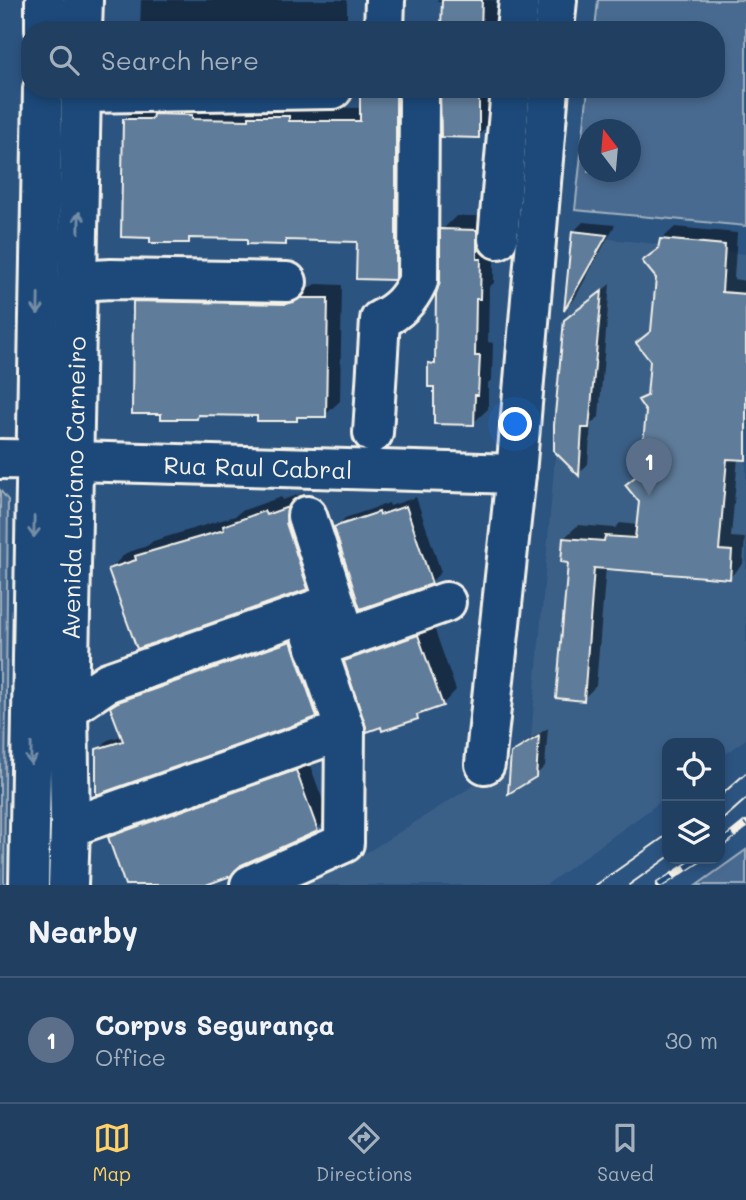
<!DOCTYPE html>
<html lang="en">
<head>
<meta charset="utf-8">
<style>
  :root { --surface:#213f61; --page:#2d4a6a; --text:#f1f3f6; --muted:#a2afbd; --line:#3e5876; --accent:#ffd166 }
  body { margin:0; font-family:Mali,sans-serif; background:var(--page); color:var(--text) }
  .controls { position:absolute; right:21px; bottom:21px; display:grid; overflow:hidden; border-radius:14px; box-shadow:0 4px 10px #0003 }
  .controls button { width:63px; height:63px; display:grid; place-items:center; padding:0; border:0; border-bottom:2px solid var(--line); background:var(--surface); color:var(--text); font:35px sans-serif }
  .compass { position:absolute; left:578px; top:119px; width:63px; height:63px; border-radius:50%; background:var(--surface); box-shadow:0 4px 10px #0003; rotate:344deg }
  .you { position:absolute; left:516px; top:425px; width:24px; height:24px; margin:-18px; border:5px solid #fff; border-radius:50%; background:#1a73e8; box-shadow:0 0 0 10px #1a73e833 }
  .badge { display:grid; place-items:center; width:46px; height:46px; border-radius:50%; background:var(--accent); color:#fff; font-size:23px; font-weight:700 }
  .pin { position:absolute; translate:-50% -58px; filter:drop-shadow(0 2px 4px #0008) }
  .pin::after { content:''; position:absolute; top:37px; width:24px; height:21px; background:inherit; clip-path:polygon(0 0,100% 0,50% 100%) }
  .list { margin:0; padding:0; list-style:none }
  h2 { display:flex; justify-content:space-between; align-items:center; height:91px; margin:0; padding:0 28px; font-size:30px }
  h2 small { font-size:23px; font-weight:400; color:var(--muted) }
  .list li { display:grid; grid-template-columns:46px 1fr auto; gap:21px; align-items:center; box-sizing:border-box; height:126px; padding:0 28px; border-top:2px solid var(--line) }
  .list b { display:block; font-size:26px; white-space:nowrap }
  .list p { margin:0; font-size:23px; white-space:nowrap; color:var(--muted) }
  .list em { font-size:23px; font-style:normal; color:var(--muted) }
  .icon { flex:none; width:38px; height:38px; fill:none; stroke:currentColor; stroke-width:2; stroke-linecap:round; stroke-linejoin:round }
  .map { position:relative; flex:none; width:746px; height:885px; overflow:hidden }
  .search { position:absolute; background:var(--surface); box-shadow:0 4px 10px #0003; left:21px; right:21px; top:21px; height:77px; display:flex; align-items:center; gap:18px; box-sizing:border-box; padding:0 24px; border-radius:28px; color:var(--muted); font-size:26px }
  .sheet { height:217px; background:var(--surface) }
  nav { display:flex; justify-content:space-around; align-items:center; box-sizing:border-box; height:98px; border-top:2px solid var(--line); background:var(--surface); font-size:19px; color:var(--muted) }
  nav a { display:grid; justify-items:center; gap:4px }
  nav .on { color:var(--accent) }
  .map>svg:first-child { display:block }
  .built { fill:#3b6088 }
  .green { fill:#496b90; stroke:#9eaebc; stroke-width:2; fill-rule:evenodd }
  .shadow { fill:#0007 }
  .building { fill:#5e7b9a; stroke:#f4f1e8; stroke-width:2 }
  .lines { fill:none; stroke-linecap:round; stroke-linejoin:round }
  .minor-casing { stroke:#f4f1e8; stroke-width:44 }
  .major-casing { stroke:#f4f1e8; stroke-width:44 }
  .minor { stroke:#1f4a7a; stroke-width:38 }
  .major { stroke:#1f4a7a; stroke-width:38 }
  .tram { stroke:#f4f1e8; stroke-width:2 }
  .rail-casing { stroke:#f4f1e8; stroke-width:8 }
  .rail { stroke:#1f4a7a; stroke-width:5; stroke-dasharray:16; stroke-linecap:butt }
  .oneway { stroke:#748da6 }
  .labels { text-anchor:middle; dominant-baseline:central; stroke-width:7; stroke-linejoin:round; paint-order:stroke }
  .street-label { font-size:24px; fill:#f4f1e8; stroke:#1f4a7a }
</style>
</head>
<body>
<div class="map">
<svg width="746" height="885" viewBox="0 0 746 885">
  <rect width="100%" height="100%" fill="#2c5481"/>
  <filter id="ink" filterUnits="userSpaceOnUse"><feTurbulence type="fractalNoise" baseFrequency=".0143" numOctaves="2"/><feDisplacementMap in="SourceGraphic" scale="14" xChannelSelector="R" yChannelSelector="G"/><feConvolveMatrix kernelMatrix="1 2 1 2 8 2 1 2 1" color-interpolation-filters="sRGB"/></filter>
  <g filter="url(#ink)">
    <!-- built -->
    <path class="built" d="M 574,235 L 746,254 L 746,739 L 720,758 L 720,743 L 667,743 L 667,797 L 546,885 L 298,885 L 371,850 L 530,750 Z"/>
    <!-- green -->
    <path class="green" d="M 598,0 L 746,0 L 746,226 L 575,210 L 588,89 L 716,89 L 716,30 L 595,30 ZM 588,130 L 630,130 L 630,172 L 588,172 Z
      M 0,490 L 8,500 L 4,885 L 0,885 Z
      M 746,850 L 746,885 L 697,885 Z"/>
    <!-- shadow -->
    <path class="shadow" d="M 141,0 L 347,0 L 347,30 L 140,30 Z
      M 437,0 L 496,0 L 494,30 L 443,30 L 443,2 L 437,2 Z
      M 362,89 L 409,89 L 408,263 L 393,278 L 359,241 L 290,239 L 285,243 L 249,238 L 193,237 L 188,241 L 125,119 L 139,105 L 362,108 Z
      M 440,89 L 498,89 L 492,122 L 478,136 Z
      M 456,216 L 490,216 L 494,246 L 494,283 L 489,287 L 488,342 L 493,343 L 492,379 L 488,383 L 488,409 L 473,423 L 436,386 L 430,364 L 436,358 L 442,281 L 442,230 Z
      M 583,222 L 615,225 L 574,300 L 566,307 L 573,232 Z
      M 675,227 L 737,233 L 734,279 L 746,281 L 746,459 L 738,458 L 731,537 L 745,538 L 743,564 L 730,577 L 606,567 L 596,686 L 583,699 L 570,561 L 564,538 L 578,525 L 615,528 L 620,523 L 638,525 L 641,502 L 627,485 L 642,471 L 647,411 L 641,400 L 649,392 L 658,278 L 644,261 L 660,245 L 661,240 Z
      M 317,284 L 342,285 L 340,401 L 325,415 L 301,415 L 296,420 L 259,414 L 201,413 L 197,418 L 135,302 L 149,288 L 302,290 Z
      M 610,284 L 599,417 L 591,424 L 588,464 L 579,473 L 565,320 Z
      M 303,493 L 301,506 L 323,572 L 307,588 L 110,569 L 126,553 L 147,546 L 153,541 L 235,516 L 241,511 L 281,497 L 282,500 Z
      M 416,497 L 441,572 L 431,582 L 361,607 L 336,528 L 345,518 L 389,503 L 390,506 Z
      M 432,622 L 456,690 L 442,705 L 423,711 L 417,717 L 382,725 L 346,662 L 361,647 Z
      M 301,633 L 326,705 L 316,715 L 98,750 L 108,740 L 122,736 L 112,707 L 122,697 Z
      M 548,728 L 545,766 L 535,776 L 513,754 L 523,744 Z
      M 308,760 L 329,817 L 317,829 L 242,863 L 110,837 L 122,825 Z"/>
    <!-- building -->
    <path class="building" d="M 442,0 L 482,0 L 481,30 L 441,30 Z
      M 360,89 L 396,89 L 396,276 L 394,280 L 356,279 L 357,242 L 286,240 L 286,245 L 247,244 L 247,239 L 189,238 L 189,243 L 150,243 L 150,238 L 121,237 L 123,119 L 152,119 L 153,114 L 192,115 L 192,119 L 249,120 L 249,116 L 289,116 L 289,121 L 360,121 Z
      M 440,89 L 479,89 L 479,138 L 441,137 Z
      M 440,229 L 477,230 L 477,259 L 481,259 L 480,299 L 476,299 L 475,356 L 480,356 L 478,395 L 475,395 L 474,425 L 434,424 L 434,387 L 428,387 L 428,363 L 435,364 L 436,294 L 440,281 Z
      M 572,231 L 607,235 L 564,311 Z
      M 660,239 L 725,245 L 722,292 L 746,294 L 746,460 L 727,459 L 719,550 L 732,551 L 730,579 L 594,568 L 584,701 L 556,698 L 568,563 L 561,562 L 563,538 L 604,541 L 605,536 L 635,538 L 639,502 L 625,485 L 640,473 L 646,412 L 638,400 L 647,396 L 650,361 L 636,343 L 651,331 L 656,278 L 642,261 L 658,249 Z
      M 602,291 L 589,428 L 582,428 L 579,476 L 554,451 L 554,425 L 564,320 Z
      M 301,298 L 328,298 L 326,417 L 297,417 L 297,421 L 257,421 L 257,416 L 198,415 L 197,419 L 161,419 L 161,414 L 132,414 L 133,301 L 287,304 Z
      M 406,506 L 432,584 L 360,609 L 334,527 L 379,512 L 380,515 Z
      M 288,507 L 286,523 L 308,589 L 137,649 L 108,569 L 136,560 L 135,556 L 224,530 L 223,526 L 264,511 L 266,515 Z
      M 418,635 L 443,706 L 417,715 L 418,719 L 382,731 L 381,727 L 367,732 L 344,661 Z
      M 291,641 L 317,717 L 96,795 L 96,749 L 123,741 L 110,707 L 118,702 Z
      M 539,736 L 536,777 L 508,794 L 511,753 Z
      M 296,770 L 318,831 L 241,865 L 231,876 L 206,885 L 125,885 L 108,837 Z"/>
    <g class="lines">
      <defs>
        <g id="minor">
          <path d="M 384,30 L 385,0"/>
          <path d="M 516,30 L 519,0"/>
          <path d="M 554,30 L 557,0"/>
          <path d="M 81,93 L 333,89"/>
          <path d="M 498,239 L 511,89"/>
          <path d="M 77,281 L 111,279 L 287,282"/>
          <path d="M 373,433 L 380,320 C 399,311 409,300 418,281 L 419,96 L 417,89"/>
          <path id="s1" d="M 74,461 L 516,474"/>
          <path d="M 307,516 L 343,627"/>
          <path d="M 308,623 L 345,730"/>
          <path d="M 316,648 L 446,602"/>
          <path d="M 68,709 L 108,682 L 334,603"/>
          <path d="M 485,764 L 516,474 L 549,89"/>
          <path d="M 70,827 L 345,730 L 344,843 L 250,885"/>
        </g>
        <g id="major">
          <path d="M 45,30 L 45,0"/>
          <path d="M 82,30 L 83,0"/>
          <path d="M 0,459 L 61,460"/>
          <path d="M 29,885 L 43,89"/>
          <path id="s2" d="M 68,885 L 70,827 L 68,709 L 81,89"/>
        </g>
      </defs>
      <!-- minor casing -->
      <use href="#minor" class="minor-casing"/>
      <!-- major casing -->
      <use href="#major" class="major-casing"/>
      <!-- minor -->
      <use href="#minor" class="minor"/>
      <!-- major -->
      <use href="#major" class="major"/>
      <!-- tram -->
      <path class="tram" d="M 720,796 L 746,773
        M 720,822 L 746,799
        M 596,885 L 667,835
        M 629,885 L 667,858"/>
      <defs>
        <path id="rail" d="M 720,845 L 746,824
          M 659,885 L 699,859"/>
      </defs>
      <!-- rail casing -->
      <use href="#rail" class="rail-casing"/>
      <!-- rail -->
      <use href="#rail" class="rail"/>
    </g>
    <!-- one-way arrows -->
    <defs><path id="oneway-shaft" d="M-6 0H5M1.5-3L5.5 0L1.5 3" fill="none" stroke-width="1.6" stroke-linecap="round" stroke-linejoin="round" transform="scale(1.75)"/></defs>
    <g class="oneway">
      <use href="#oneway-shaft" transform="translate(79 222) rotate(-89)"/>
      <use href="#oneway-shaft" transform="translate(38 304) rotate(91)"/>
      <use href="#oneway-shaft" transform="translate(34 527) rotate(91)"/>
      <use href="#oneway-shaft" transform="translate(31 754) rotate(91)"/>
    </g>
  </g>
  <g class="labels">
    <!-- street labels -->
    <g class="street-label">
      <text stroke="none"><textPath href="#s1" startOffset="184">Rua Raul Cabral</textPath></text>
      <text stroke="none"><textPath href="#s2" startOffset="397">Avenida Luciano Carneiro</textPath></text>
    </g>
  </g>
</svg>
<div class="controls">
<button><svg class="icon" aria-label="locate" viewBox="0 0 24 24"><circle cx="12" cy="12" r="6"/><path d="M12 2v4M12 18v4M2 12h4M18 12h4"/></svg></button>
<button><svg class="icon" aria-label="layers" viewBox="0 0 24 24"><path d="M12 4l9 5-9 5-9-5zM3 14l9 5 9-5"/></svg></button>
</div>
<svg class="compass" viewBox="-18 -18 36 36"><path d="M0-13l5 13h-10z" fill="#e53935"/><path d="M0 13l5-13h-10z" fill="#a2afbd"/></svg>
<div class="you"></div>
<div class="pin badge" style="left:649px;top:496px;background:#5c6f8a">1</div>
<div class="search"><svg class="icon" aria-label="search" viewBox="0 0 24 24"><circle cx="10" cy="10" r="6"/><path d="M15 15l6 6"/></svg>Search here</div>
</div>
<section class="sheet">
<h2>Nearby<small></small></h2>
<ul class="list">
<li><span class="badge" style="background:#5c6f8a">1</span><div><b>Corpvs Segurança</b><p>Office</p></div><em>30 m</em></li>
</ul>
</section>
<nav>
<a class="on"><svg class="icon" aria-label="map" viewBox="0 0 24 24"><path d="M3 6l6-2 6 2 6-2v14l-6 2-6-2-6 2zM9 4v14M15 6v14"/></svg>Map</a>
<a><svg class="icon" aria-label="directions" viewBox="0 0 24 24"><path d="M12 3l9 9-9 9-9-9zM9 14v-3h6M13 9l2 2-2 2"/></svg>Directions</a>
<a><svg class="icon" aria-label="saved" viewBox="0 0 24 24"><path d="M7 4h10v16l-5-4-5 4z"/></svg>Saved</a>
</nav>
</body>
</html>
